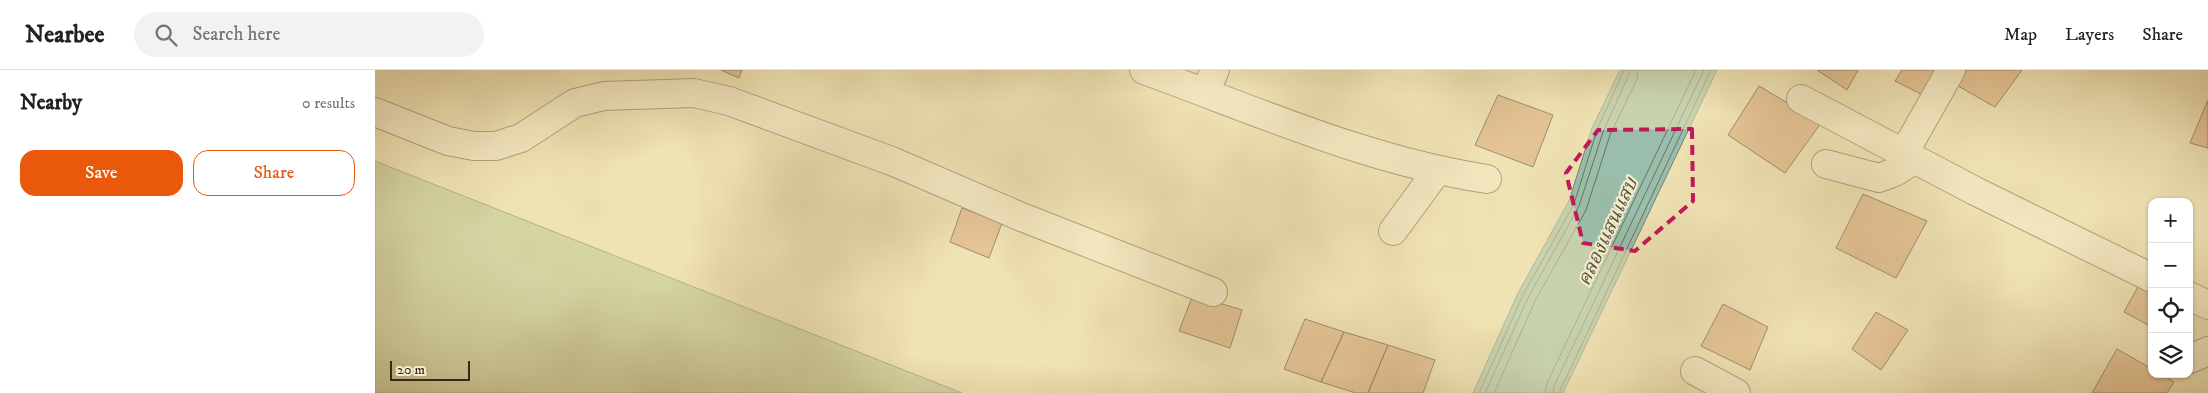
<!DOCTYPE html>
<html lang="en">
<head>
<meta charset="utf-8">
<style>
  :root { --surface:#fff; --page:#f2f2f2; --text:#202124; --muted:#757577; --line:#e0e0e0; --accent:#ea580c }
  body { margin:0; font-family:"IM FELL DW Pica","Noto Serif Thai",serif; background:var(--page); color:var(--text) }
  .controls { position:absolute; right:15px; bottom:15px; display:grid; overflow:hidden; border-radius:10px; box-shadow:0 1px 4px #0004 }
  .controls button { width:45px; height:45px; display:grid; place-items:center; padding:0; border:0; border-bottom:1px solid var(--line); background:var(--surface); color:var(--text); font:25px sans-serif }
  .scale { position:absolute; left:15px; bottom:12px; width:80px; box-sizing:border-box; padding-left:5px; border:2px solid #38281a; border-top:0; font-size:14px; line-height:18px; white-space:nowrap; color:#38281a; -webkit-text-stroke:4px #f5ecce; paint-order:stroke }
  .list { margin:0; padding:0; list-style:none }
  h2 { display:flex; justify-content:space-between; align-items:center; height:65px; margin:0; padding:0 20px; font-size:21px }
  h2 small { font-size:16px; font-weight:400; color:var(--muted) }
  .actions { display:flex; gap:10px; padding:15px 20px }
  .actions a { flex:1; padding:11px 0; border:1px solid var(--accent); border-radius:15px; text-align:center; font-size:18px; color:var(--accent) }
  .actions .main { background:var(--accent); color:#fff }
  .icon { flex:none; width:28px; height:28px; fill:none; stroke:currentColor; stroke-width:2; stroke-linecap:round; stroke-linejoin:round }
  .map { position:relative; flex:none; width:1833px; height:323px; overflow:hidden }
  header { display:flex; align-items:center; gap:30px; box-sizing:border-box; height:70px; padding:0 25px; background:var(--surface); border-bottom:1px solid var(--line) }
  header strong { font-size:24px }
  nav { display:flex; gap:28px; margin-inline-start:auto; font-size:18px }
  .search { width:350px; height:45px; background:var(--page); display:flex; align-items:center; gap:12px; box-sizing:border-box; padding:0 18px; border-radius:28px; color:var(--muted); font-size:19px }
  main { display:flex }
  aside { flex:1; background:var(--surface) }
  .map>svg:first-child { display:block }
  .green { fill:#b5c490; stroke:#767655 }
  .water { fill:#9abeab; stroke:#738271 }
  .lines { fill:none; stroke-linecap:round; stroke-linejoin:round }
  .shore { stroke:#697362; stroke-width:1 }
  .building { fill:#d9a072; stroke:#38281a }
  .minor-casing { stroke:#665640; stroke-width:30 }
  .minor { stroke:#f5ecce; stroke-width:28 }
  .marked { fill:none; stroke:#c2185b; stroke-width:4; stroke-dasharray:10 6; stroke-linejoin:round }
  .labels { text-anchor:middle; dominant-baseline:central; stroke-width:4.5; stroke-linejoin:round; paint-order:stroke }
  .water-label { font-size:19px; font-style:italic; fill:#504e3e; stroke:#f5ecce }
</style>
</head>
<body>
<header>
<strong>Nearbee</strong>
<div class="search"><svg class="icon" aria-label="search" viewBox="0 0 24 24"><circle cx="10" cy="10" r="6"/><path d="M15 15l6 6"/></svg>Search here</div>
<nav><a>Map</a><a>Layers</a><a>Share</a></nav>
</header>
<main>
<aside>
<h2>Nearby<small>0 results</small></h2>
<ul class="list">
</ul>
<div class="actions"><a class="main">Save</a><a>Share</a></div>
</aside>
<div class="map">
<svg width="1833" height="323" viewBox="0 0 1833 323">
  <rect width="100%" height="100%" fill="#efe2b3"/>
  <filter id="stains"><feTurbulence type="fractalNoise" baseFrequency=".004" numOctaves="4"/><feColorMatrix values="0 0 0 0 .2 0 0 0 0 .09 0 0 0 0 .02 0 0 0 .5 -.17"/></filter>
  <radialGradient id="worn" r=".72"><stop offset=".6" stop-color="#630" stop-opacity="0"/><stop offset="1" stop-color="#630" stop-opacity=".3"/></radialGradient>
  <!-- green -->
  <path class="green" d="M 0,91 L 587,323 L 0,323 Z"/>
  <!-- water -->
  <path class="water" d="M 1245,0 L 1342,0 L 1188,323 L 1098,323 L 1143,223 L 1194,131 L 1217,58 Z"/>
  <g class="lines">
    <!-- shore -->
    <path class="shore" d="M 1104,323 L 1148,225 L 1199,134 L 1222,60 L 1249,0
      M 1110,323 L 1153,228 L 1204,136 L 1228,62 L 1256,0
      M 1119,323 L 1160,231 L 1211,140 L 1235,65 L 1262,9 L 1263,0
      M 1170,323 L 1172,313 L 1321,0
      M 1178,323 L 1179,316 L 1329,0
      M 1184,323 L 1336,0"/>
  </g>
  <!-- building -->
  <path class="building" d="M 346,0 L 367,0 L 364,8 Z
    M 1442,0 L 1483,0 L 1472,20 Z
    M 1527,0 L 1563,0 L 1550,26 L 1520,11 Z
    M 1591,0 L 1647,0 L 1620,37 L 1583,16 Z
    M 1384,16 L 1446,53 L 1410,103 L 1353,65 Z
    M 1123,25 L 1178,45 L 1158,97 L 1100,75 Z
    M 1833,30 L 1833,78 L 1815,73 Z
    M 1488,124 L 1552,151 L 1521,208 L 1461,178 Z
    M 587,138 L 627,153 L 614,188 L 575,172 Z
    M 1765,213 L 1777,219 L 1777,257 L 1749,242 Z
    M 818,225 L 867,240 L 855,278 L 804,261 Z
    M 1348,234 L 1393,257 L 1375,300 L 1326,276 Z
    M 1501,242 L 1533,260 L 1506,300 L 1477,279 Z
    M 930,249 L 969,262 L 946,312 L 909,299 Z
    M 969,262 L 1013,275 L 993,323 L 981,323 L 946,312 Z
    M 1013,275 L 1060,290 L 1048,323 L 993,323 Z
    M 1742,279 L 1777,299 L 1777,304 L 1786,304 L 1799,312 L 1792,323 L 1717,323 Z"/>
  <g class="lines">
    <defs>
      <path id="minor" d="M 769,0 C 882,41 993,91 1112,109
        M 830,22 L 840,0
        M 1426,29 L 1600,121 L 1777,208
        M 0,42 L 73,71 L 99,76 L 121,76 L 146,68 L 200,33 L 229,26 L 319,23 L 354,31 L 519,92 L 644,146 L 838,222
        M 1529,83 L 1576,0
        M 1451,94 L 1504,108 L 1520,102 L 1540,89
        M 1018,161 L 1062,101
        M 1814,226 L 1833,235
        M 1815,289 L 1833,281
        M 1320,301 L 1361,323"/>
    </defs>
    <!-- minor casing -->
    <use href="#minor" class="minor-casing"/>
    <!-- minor -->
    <use href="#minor" class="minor"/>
  </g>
  <!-- marked area -->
  <path d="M0 0H1833V323H0ZM 1317,59 L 1318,131 L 1260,181 L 1208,173 L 1191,103 L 1223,60 Z" fill="#efe2b3" fill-opacity=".55" fill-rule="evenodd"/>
  <path class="marked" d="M 1317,59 L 1318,131 L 1260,181 L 1208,173 L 1191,103 L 1223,60 Z"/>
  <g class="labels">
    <!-- water labels -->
    <g class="water-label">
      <text transform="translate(1233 162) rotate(-65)">คลองแสนแสบ</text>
    </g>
  </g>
  <rect width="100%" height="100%" filter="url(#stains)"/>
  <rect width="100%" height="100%" fill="url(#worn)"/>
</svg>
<div class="controls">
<button>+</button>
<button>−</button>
<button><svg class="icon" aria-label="locate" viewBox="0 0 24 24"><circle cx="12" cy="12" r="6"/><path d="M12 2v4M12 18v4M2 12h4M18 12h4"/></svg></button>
<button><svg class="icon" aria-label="layers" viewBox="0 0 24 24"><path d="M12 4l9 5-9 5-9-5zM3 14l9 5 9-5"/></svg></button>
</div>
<div class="scale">20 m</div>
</div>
</main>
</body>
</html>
